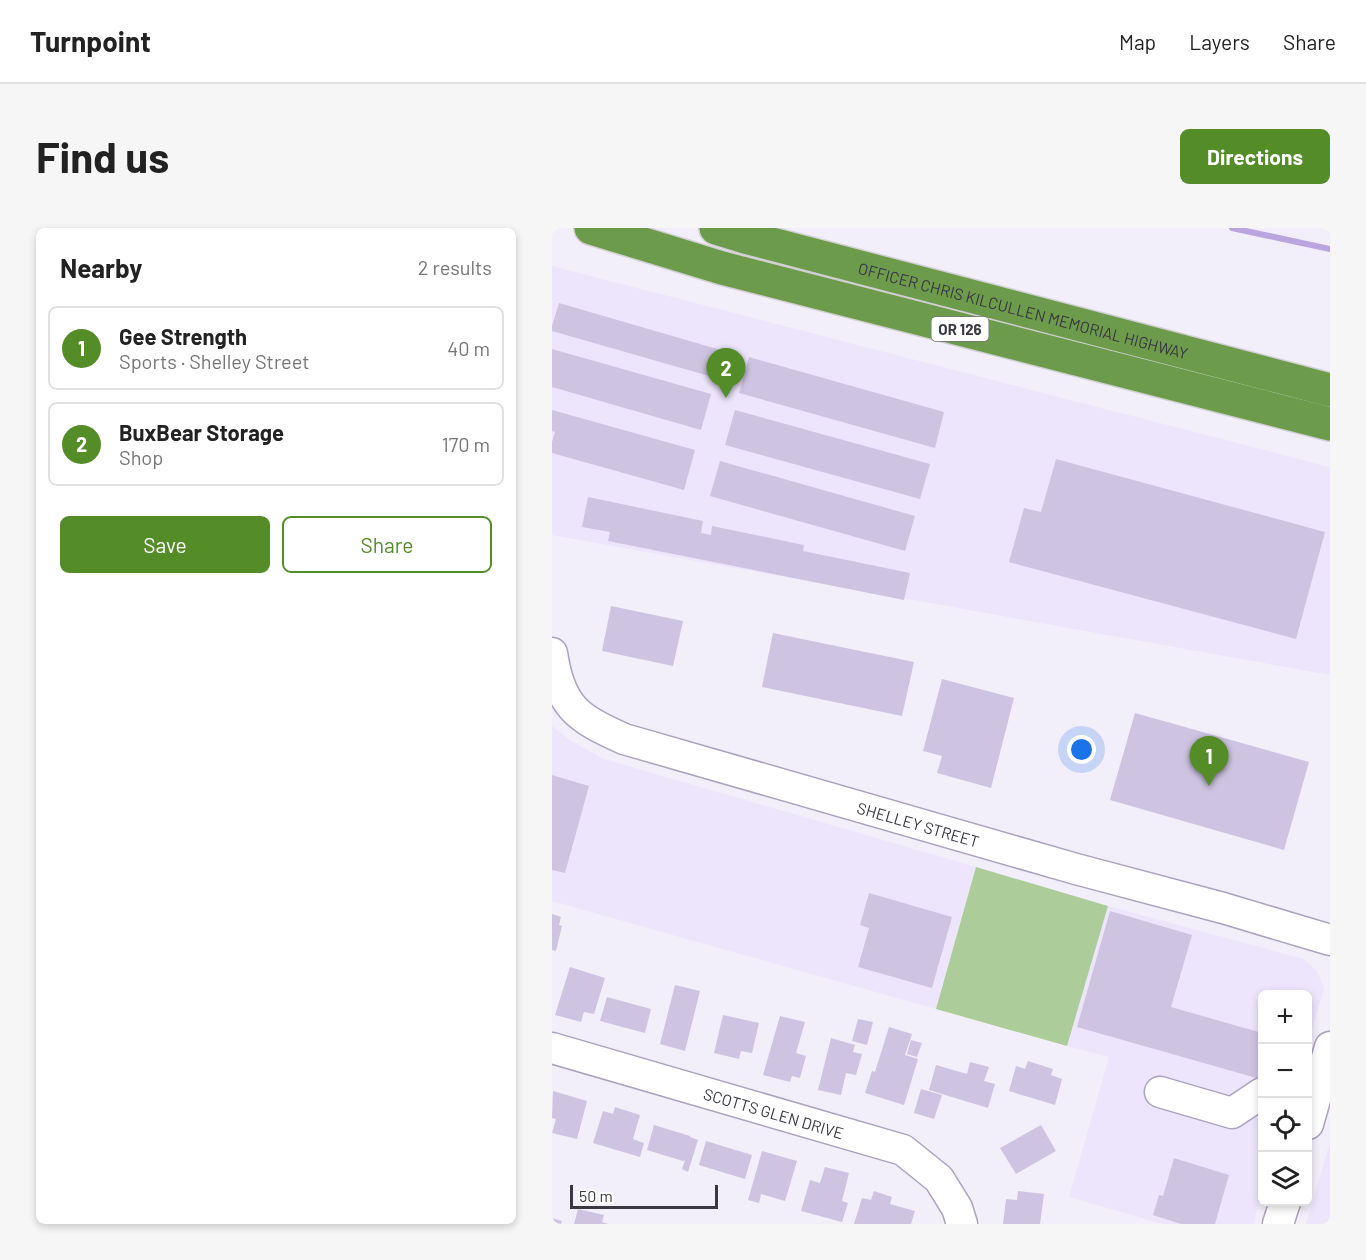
<!DOCTYPE html>
<html lang="en">
<head>
<meta charset="utf-8">
<style>
  :root { --surface:#fff; --page:#f6f6f6; --text:#222; --muted:#767676; --line:#e0e0e0; --accent:#548c27 }
  body { margin:0; font-family:Barlow,sans-serif; background:var(--page); color:var(--text) }
  .controls { position:absolute; right:18px; bottom:18px; display:grid; overflow:hidden; border-radius:9px; box-shadow:0 3px 9px #0003 }
  .controls button { width:54px; height:54px; display:grid; place-items:center; padding:0; border:0; border-bottom:2px solid var(--line); background:var(--surface); color:var(--text); font:30px sans-serif }
  .scale { position:absolute; left:18px; bottom:15px; width:148px; box-sizing:border-box; padding-left:6px; border:3px solid #3b3743; border-top:0; font-size:16px; line-height:21px; white-space:nowrap; color:#3b3743; -webkit-text-stroke:4px #fff; paint-order:stroke }
  .you { position:absolute; left:530px; top:522px; width:21px; height:21px; margin:-15px; border:4px solid #fff; border-radius:50%; background:#1a73e8; box-shadow:0 0 0 9px #1a73e833 }
  .badge { display:grid; place-items:center; width:39px; height:39px; border-radius:50%; background:var(--accent); color:#fff; font-size:20px; font-weight:700 }
  .pin { position:absolute; translate:-50% -50px; filter:drop-shadow(0 2px 3px #0008) }
  .pin::after { content:''; position:absolute; top:32px; width:21px; height:18px; background:inherit; clip-path:polygon(0 0,100% 0,50% 100%) }
  .list { margin:0; padding:0; list-style:none }
  h2 { display:flex; justify-content:space-between; align-items:center; height:78px; margin:0; padding:0 24px; font-size:26px }
  h2 small { font-size:20px; font-weight:400; color:var(--muted) }
  .list li { display:grid; grid-template-columns:39px 1fr auto; gap:18px; align-items:center; box-sizing:border-box; height:84px; margin:0 12px 12px; padding:0 12px; border:2px solid var(--line); border-radius:9px }
  .list b { display:block; font-size:22px; white-space:nowrap }
  .list p { margin:0; font-size:20px; white-space:nowrap; color:var(--muted) }
  .list em { font-size:20px; font-style:normal; color:var(--muted) }
  .actions { display:flex; gap:12px; padding:18px 24px }
  .actions a { flex:1; padding:14px 0; border:2px solid var(--accent); border-radius:9px; text-align:center; font-size:21px; color:var(--accent) }
  .actions .main { background:var(--accent); color:#fff }
  .icon { flex:none; width:33px; height:33px; fill:none; stroke:currentColor; stroke-width:2; stroke-linecap:round; stroke-linejoin:round }
  .map { position:relative; flex:none; width:778px; height:996px; overflow:hidden; border-radius:9px }
  header { display:flex; align-items:center; gap:36px; box-sizing:border-box; height:84px; padding:0 30px; background:var(--surface); border-bottom:2px solid var(--line) }
  header strong { font-size:28px }
  nav { display:flex; gap:33px; margin-inline-start:auto; font-size:21px }
  .intro { display:flex; align-items:center; justify-content:space-between; box-sizing:border-box; height:144px; padding:0 36px }
  h1 { margin:0; font-size:42px }
  .button { padding:15px 27px; border-radius:9px; background:var(--accent); color:#fff; font-size:21px; font-weight:700 }
  main { display:flex; gap:36px; padding:0 36px }
  aside { flex:1; background:var(--surface); border-radius:9px; box-shadow:0 3px 9px #0003 }
  .map>svg:first-child { display:block }
  .built { fill:#ede5fc }
  .green { fill:#accc99 }
  .lines { fill:none; stroke-linecap:round; stroke-linejoin:round }
  .stream { stroke:#baa5e0; stroke-width:6 }
  .building { fill:#cec4e2 }
  .minor-casing { stroke:#aca2bf; stroke-width:33 }
  .highway-casing { stroke:#d0cfd2; stroke-width:36 }
  .minor { stroke:#fff; stroke-width:30 }
  .highway { stroke:#6c9c4b; stroke-width:33 }
  .labels { text-anchor:middle; dominant-baseline:central; stroke-width:4.5; stroke-linejoin:round; paint-order:stroke }
  .shield { fill:#fff; stroke:#76737b; stroke-width:1.5 }
  .shield-label { font-size:15px; font-weight:bold; fill:#3b3743 }
  .street-label { font-size:16px; fill:#3b3743; stroke:#fff }
</style>
</head>
<body>
<header>
<strong>Turnpoint</strong>
<nav><a>Map</a><a>Layers</a><a>Share</a></nav>
</header>
<div class="intro"><h1>Find us</h1><a class="button">Directions</a></div>
<main>
<aside>
<h2>Nearby<small>2 results</small></h2>
<ul class="list">
<li><span class="badge">1</span><div><b>Gee Strength</b><p>Sports · Shelley Street</p></div><em>40 m</em></li>
<li><span class="badge">2</span><div><b>BuxBear Storage</b><p>Shop</p></div><em>170 m</em></li>
</ul>
<div class="actions"><a class="main">Save</a><a>Share</a></div>
</aside>
<div class="map">
<svg width="778" height="996" viewBox="0 0 778 996">
  <rect width="100%" height="100%" fill="#f2eefa"/>
  <!-- built -->
  <path class="built" d="M 0,38 L 778,239 L 778,447 L 0,307 Z
    M 0,498 L 19,513 L 52,531 L 424,639 L 384,781 L 0,673 Z
    M 556,678 L 752,731 L 766,745 L 772,761 L 756,815 L 756,766 L 710,766 L 710,965 L 701,996 L 611,996 L 517,969 L 557,829 L 515,818 Z
    M 778,914 L 778,996 L 754,996 Z"/>
  <!-- green -->
  <path class="green" d="M 424,639 L 556,678 L 515,818 L 384,781 Z"/>
  <g class="lines">
    <!-- stream -->
    <path class="stream" d="M 680,0 L 778,21"/>
  </g>
  <!-- building -->
  <path class="building" d="M 7,75 L 172,123 L 164,150 L 0,103 L 0,98 Z
    M 0,121 L 159,166 L 149,202 L 0,159 Z
    M 197,129 L 392,184 L 383,220 L 187,165 Z
    M 0,182 L 143,222 L 132,262 L 0,225 L 0,214 L 3,204 L 0,203 Z
    M 183,182 L 378,236 L 368,271 L 173,217 Z
    M 504,231 L 773,304 L 744,411 L 457,334 L 472,280 L 489,284 Z
    M 168,233 L 363,288 L 353,323 L 158,268 Z
    M 36,269 L 151,293 L 149,305 L 159,307 L 160,298 L 252,317 L 251,323 L 358,345 L 352,372 L 56,313 L 58,304 L 30,299 Z
    M 59,378 L 131,393 L 121,438 L 50,423 Z
    M 221,405 L 362,434 L 350,488 L 210,459 Z
    M 390,451 L 462,470 L 439,560 L 385,545 L 390,528 L 371,523 Z
    M 583,485 L 757,534 L 732,622 L 558,572 Z
    M 0,547 L 37,558 L 13,645 L 0,642 Z
    M 317,665 L 400,689 L 380,760 L 306,739 L 317,700 L 308,697 Z
    M 558,683 L 640,707 L 619,779 L 710,805 L 710,844 L 708,851 L 525,799 Z
    M 0,686 L 9,689 L 7,697 L 10,698 L 4,723 L 0,722 Z
    M 18,739 L 53,750 L 42,786 L 32,784 L 29,794 L 3,787 Z
    M 123,757 L 148,763 L 133,823 L 108,816 Z
    M 55,769 L 99,781 L 93,805 L 48,793 Z
    M 171,787 L 207,795 L 200,825 L 189,823 L 187,831 L 162,825 Z
    M 228,788 L 253,794 L 244,825 L 254,828 L 248,850 L 240,848 L 238,854 L 211,847 Z
    M 306,791 L 321,794 L 315,817 L 300,813 Z
    M 337,799 L 360,806 L 353,827 L 366,831 L 352,877 L 313,865 L 320,843 L 323,844 Z
    M 279,810 L 303,817 L 301,824 L 310,826 L 304,847 L 294,845 L 289,867 L 266,862 Z
    M 359,812 L 370,815 L 365,829 L 355,826 Z
    M 476,833 L 501,841 L 499,847 L 510,851 L 503,877 L 457,863 L 464,838 L 473,841 Z
    M 418,834 L 437,839 L 432,853 L 443,856 L 436,880 L 377,862 L 384,837 L 415,846 Z
    M 369,861 L 390,867 L 382,891 L 362,885 Z
    M 1,863 L 35,873 L 25,911 L 0,905 L 4,891 L 0,890 Z
    M 63,879 L 88,887 L 81,911 L 92,915 L 88,929 L 41,915 L 51,883 L 61,886 Z
    M 102,897 L 138,908 L 138,909 L 146,912 L 136,944 L 130,941 L 133,932 L 131,933 L 95,922 Z
    M 489,897 L 504,923 L 464,946 L 448,920 Z
    M 154,913 L 200,927 L 193,951 L 147,937 Z
    M 210,923 L 245,933 L 233,973 L 209,966 L 207,975 L 196,972 Z
    M 622,930 L 677,947 L 663,996 L 629,996 L 601,987 L 607,967 L 611,968 Z
    M 273,939 L 297,945 L 290,973 L 296,975 L 290,994 L 249,983 L 258,952 L 268,955 Z
    M 322,963 L 340,969 L 338,976 L 363,983 L 359,996 L 302,996 L 310,970 L 319,972 Z
    M 466,963 L 492,966 L 488,996 L 451,996 L 454,971 L 465,972 Z
    M 26,981 L 52,987 L 50,994 L 56,996 L 22,996 Z
    M 0,990 L 10,993 L 9,996 L 0,996 Z"/>
  <g class="lines">
    <defs>
      <g id="minor">
        <path id="s1" d="M 0,425 C 8,479 25,490 72,511 L 524,641 L 671,680 L 778,712"/>
        <path id="s2" d="M 0,820 L 351,922 L 387,951 L 405,980 L 410,996"/>
        <path d="M 608,864 L 680,885 L 710,865"/>
        <path d="M 756,896 L 778,819"/>
        <path d="M 726,996 L 733,974"/>
      </g>
      <g id="highway">
        <path d="M 39,0 L 170,40 L 778,196"/>
        <path id="s3" d="M 164,0 L 193,9 L 778,162"/>
      </g>
    </defs>
    <!-- minor casing -->
    <use href="#minor" class="minor-casing"/>
    <!-- highway casing -->
    <use href="#highway" class="highway-casing"/>
    <!-- minor -->
    <use href="#minor" class="minor"/>
    <!-- highway -->
    <use href="#highway" class="highway"/>
  </g>
  <g class="labels">
    <!-- shield labels -->
    <rect class="shield" x="379.5" y="89" width="57" height="24" rx="4.5"/>
    <g class="shield-label">
      <text x="408" y="101">OR 126</text>
    </g>
    <!-- street labels -->
    <g class="street-label">
      <text stroke="none"><textPath href="#s3" startOffset="318">OFFICER CHRIS KILCULLEN MEMORIAL HIGHWAY</textPath></text>
      <text stroke="none"><textPath href="#s1" startOffset="426">SHELLEY STREET</textPath></text>
      <text stroke="none"><textPath href="#s2" startOffset="231">SCOTTS GLEN DRIVE</textPath></text>
    </g>
  </g>
</svg>
<div class="controls">
<button>+</button>
<button>−</button>
<button><svg class="icon" aria-label="locate" viewBox="0 0 24 24"><circle cx="12" cy="12" r="6"/><path d="M12 2v4M12 18v4M2 12h4M18 12h4"/></svg></button>
<button><svg class="icon" aria-label="layers" viewBox="0 0 24 24"><path d="M12 4l9 5-9 5-9-5zM3 14l9 5 9-5"/></svg></button>
</div>
<div class="scale">50 m</div>
<div class="you"></div>
<div class="pin badge" style="left:657px;top:558px">1</div>
<div class="pin badge" style="left:174px;top:170px">2</div>
</div>
</main>
</body>
</html>
